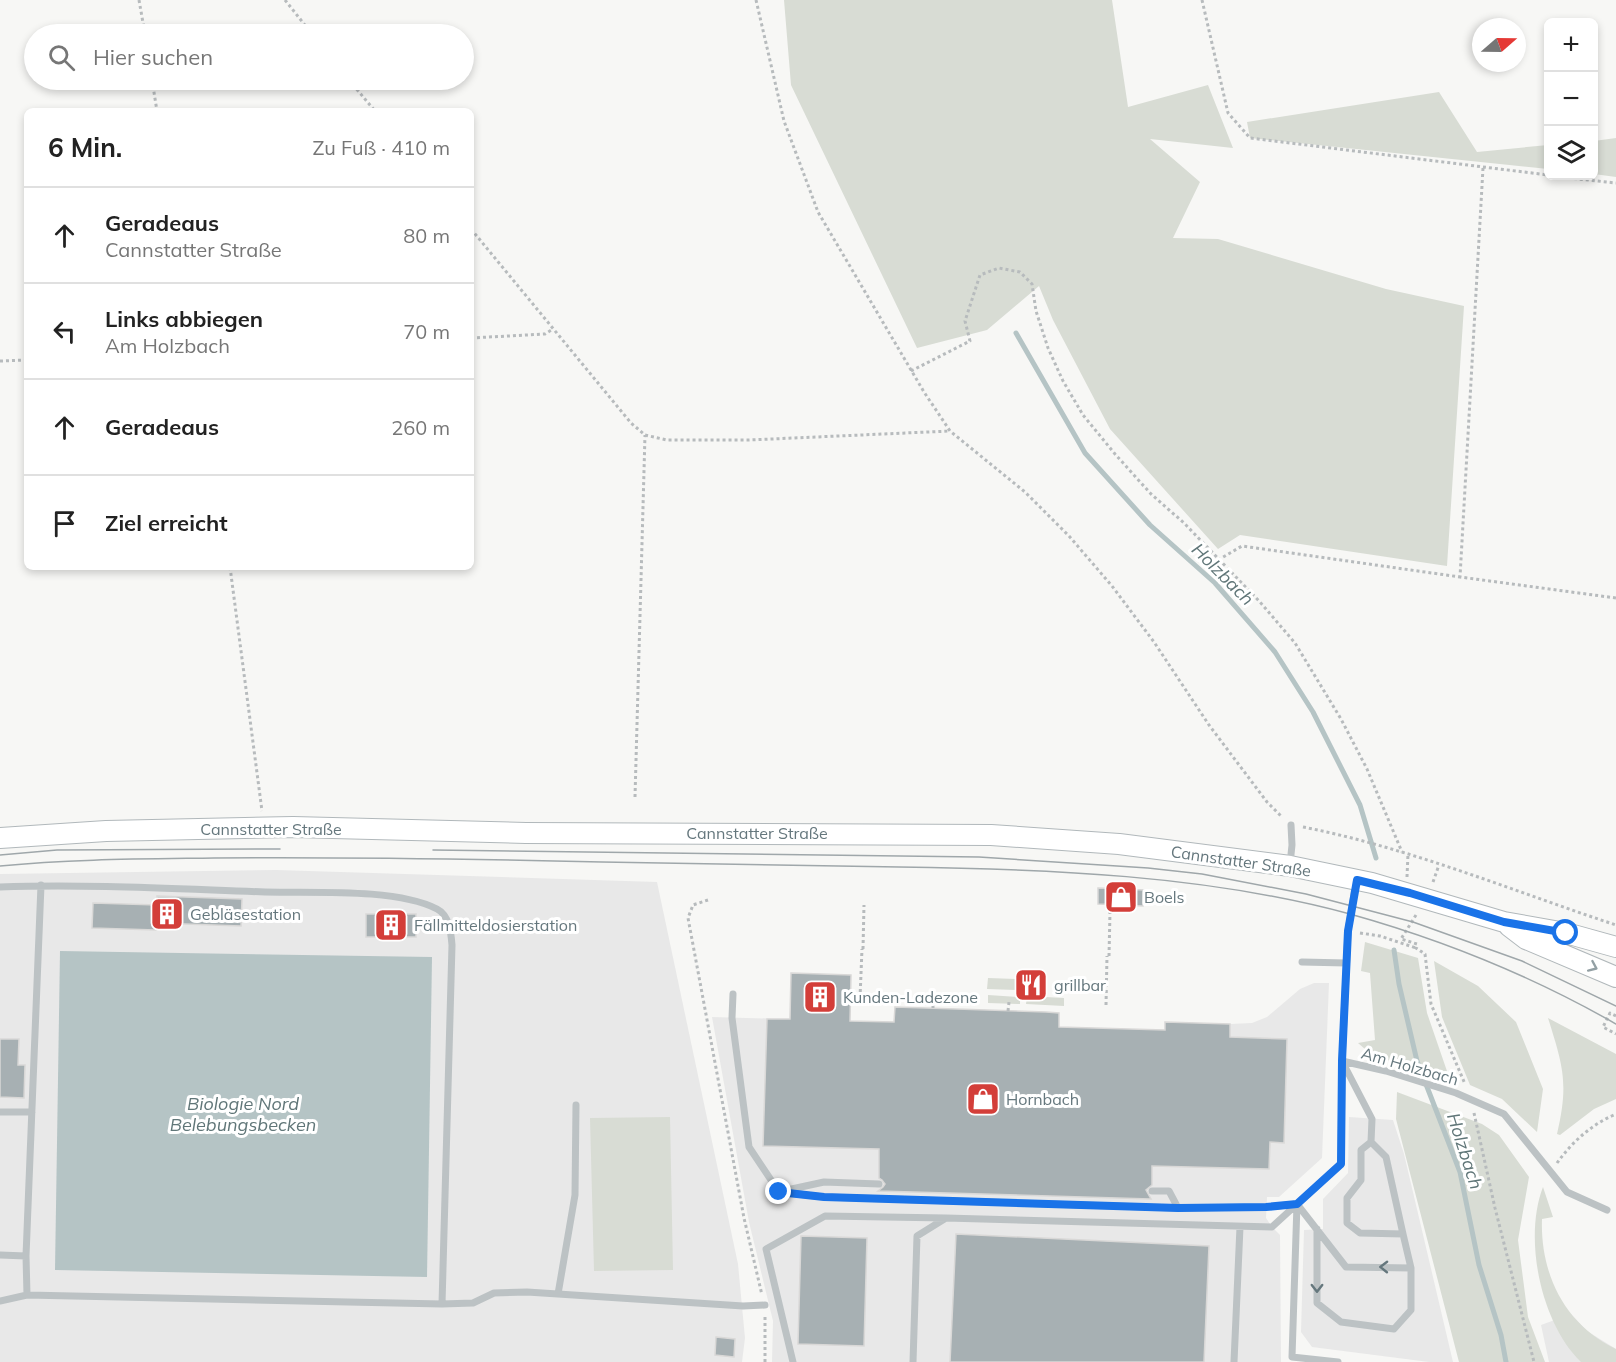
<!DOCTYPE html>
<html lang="de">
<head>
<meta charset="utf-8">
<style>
  :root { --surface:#fff; --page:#f2f2f2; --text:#222; --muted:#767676; --line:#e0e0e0 }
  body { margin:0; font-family:Mulish,sans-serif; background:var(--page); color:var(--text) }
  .controls { position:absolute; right:18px; top:18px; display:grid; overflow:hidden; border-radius:9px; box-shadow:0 3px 9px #0003 }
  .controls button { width:54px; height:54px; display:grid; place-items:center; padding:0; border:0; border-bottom:2px solid var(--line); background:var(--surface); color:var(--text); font:30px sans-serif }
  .compass { position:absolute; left:1472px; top:18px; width:54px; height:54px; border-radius:50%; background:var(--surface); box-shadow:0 3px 9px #0003; rotate:70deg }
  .stop { position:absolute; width:18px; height:18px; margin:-14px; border:4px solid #1a73e8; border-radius:50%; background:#fff }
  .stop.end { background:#1a73e8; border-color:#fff; box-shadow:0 2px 6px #0008 }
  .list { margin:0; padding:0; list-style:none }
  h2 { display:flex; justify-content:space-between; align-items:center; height:78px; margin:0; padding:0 24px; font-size:26px }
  h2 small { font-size:20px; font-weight:400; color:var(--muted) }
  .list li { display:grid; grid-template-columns:39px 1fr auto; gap:18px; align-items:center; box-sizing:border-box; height:96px; padding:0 24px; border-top:2px solid var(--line) }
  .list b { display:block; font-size:22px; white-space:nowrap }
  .list p { margin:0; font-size:20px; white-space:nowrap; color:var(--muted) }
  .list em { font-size:20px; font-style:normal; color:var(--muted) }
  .icon { flex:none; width:33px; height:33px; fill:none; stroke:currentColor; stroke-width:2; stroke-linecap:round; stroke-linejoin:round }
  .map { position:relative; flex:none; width:1616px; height:1362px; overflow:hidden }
  .search { position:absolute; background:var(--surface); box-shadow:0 3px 9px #0003; left:24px; top:24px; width:450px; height:66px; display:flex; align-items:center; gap:15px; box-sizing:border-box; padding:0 21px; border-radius:33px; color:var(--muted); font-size:22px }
  .panel { position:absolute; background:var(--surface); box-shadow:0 3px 9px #0003; left:24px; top:108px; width:450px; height:462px; border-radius:9px }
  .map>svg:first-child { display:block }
  .built { fill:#e8e8e8 }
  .green { fill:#d8dcd4 }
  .water { fill:#b5c4c5 }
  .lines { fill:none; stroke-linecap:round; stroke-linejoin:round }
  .stream { stroke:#b5c4c5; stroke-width:5 }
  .building { fill:#a7b0b3; stroke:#d9d8d7; stroke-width:1.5 }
  .secondary-casing { stroke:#b1b8bb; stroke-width:22 }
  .path { stroke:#b7bbbd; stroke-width:3; stroke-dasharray:3 3; stroke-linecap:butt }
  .lane { stroke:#bcc2c4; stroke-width:7 }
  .secondary { stroke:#fff; stroke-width:20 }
  .tram { stroke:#9fa7aa; stroke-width:1.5 }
  .oneway { stroke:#93a0a4 }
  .oneway2 { stroke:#65777d }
  .route { stroke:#1a73e8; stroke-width:8 }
  .labels { text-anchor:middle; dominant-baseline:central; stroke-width:6; stroke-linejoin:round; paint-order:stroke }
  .street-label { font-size:16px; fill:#65777d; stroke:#fff }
  .poi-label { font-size:16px; fill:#65777d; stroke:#fff; text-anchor:start }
  .water-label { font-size:18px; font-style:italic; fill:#607678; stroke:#fff }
</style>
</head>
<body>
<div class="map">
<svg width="1616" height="1362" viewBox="0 0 1616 1362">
  <rect width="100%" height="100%" fill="#f7f7f5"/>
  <!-- built -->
  <path class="built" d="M 276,870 L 657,882 L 738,1264 L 745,1338 L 742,1362 L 0,1362 L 0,874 Z
    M 1314,983 L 1329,983 L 1322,1158 L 1279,1197 L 1267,1197 L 1266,1218 L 1272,1227 L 1280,1235 L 1281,1362 L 772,1362 L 773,1321 L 749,1222 L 712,1017 L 894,1022 L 895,1007 L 1046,1012 L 1046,1027 L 1165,1030 L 1165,1022 L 1230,1024 L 1252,1023 L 1267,1017 L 1300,989 Z
    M 1349,1117 L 1393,1120 L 1404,1154 L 1453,1362 L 1429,1362 L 1312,1347 L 1301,1332 L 1304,1230 L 1323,1229 L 1323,1199 L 1348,1173 Z
    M 1571,1314 L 1587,1331 L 1616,1349 L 1616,1362 L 1549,1362 L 1541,1325 Z"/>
  <!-- green -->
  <path class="green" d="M 784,0 L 1112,0 L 1128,107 L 1208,85 L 1233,148 L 1150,139 L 1200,182 L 1173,238 L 1218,239 L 1386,289 L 1464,306 L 1447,566 L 1240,535 L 1218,549 L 1110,429 L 1053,320 L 1039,286 L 987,330 L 917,348 L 791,85 Z
    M 1439,92 L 1477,152 L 1548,145 L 1548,169 L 1250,138 L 1247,122 Z
    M 1616,138 L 1616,177 L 1594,174 L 1594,141 Z
    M 1365,942 L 1418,958 L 1427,1013 L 1449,1077 L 1373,1056 L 1358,1043 L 1375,1040 L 1370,973 L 1361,971 Z
    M 1434,961 L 1478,986 L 1516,1022 L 1543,1089 L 1537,1132 L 1502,1099 L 1470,1085 L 1442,1017 Z
    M 988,978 L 1016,979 L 1016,990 L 987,989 Z
    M 988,995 L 1020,997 L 1020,1004 L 988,1003 Z
    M 1027,996 L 1064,998 L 1064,1006 L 1026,1004 Z
    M 1548,1018 L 1616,1054 L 1616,1099 L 1594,1109 L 1560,1135 L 1557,1134 C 1569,1083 1563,1066 1548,1018 Z
    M 1397,1092 L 1482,1124 L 1499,1135 L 1529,1177 L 1518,1240 L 1528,1317 L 1545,1362 L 1459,1362 L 1396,1119 Z
    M 670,1117 L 673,1270 L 594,1271 L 590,1118 Z
    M 1543,1187 L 1553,1217 L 1542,1219 C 1540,1274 1565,1325 1616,1349 L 1616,1362 L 1581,1362 C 1541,1323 1523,1239 1543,1187 Z"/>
  <!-- water -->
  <path class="water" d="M 60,951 L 432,957 L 427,1277 L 55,1270 Z"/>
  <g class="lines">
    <!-- stream -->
    <path class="stream" d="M 1016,333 L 1085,453 L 1150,525 L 1215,583 L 1275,652 L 1313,712 L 1360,805 L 1376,858
      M 1394,950 L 1399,984 L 1417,1061 L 1460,1172 L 1479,1265 L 1501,1335 L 1506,1362"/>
  </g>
  <!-- building -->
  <path class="building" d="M 1098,888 L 1144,890 L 1143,906 L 1098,904 Z
    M 157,896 L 242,899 L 241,926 L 157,923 L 156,930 L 92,928 L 93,903 L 157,905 Z
    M 366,914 L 416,914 L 416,937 L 366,937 Z
    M 791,973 L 851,975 L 850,1021 L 894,1022 L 895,1007 L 1046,1012 L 1059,1013 L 1059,1027 L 1165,1030 L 1165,1022 L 1230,1024 L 1230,1037 L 1287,1039 L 1284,1143 L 1270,1142 L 1269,1169 L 1152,1166 L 1152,1185 L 1146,1190 L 1151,1199 L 878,1191 L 883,1187 L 885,1184 L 882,1180 L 879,1178 L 879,1149 L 763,1146 L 767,1019 L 790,1019 Z
    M 0,1039 L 19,1039 L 18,1065 L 25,1065 L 24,1098 L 0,1097 Z
    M 956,1234 L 1209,1246 L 1204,1362 L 950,1362 Z
    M 801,1236 L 867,1238 L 864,1346 L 798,1344 Z
    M 716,1337 L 735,1339 L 734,1357 L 715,1355 Z"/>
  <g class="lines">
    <defs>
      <path id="secondary" d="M 0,838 L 106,831 L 293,827 L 526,833 L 991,835 L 1119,844 L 1290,866 L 1372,883 L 1504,922 L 1566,933 L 1616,947
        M 1509,926 L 1526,939 L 1616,977"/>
    </defs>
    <!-- secondary casing -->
    <use href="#secondary" class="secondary-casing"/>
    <!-- path -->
    <path class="path" d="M 139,0 L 145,34
      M 285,0 L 312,34
      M 756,0 L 784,121 L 818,212 L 924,392 L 950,431 L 1025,492 L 1069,536 L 1112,586 L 1154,642 L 1209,725 L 1267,802 L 1282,817
      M 1202,0 L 1228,113 L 1250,138 L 1548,175
      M 152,80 L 157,111
      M 349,80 L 375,111
      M 1483,168 L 1460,577 L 1616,598
      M 1550,176 L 1616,183
      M 471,229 L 631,423 L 645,435 L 667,440 L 749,440 L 950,431
      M 471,338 L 545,334 L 553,329
      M 0,361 L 27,360
      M 911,371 L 970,341 L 965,321 L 980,275 L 999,268 L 1020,272 L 1032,284 L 1036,311 L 1048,348 L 1063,381 L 1083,415 L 1115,454 L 1151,494 L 1184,523 L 1260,602 L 1295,643 L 1341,719 L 1367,769 L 1402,852
      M 1218,560 L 1242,546 L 1460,577
      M 230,567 L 262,811
      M 635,797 L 645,435
      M 1303,827 C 1410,848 1513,891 1616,925
      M 1407,877 L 1408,854
      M 1433,882 L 1439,865
      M 708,900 L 693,905 L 688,918 L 744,1218 L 762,1295
      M 1416,915 L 1401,939 L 1417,944 L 1416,948 L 1425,954 L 1431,1004 L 1465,1084
      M 1360,933 L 1380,936 L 1416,948
      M 863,949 L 864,905
      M 1109,956 L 1110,912
      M 860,998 L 862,949
      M 1106,1005 L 1107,956
      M 933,1008 L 933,1000
      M 1008,1011 L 1009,1002
      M 1616,1016 L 1610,1013 L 1603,1027 L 1616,1034
      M 1474,1113 L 1495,1208 L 1534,1362
      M 1557,1163 C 1572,1142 1592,1124 1616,1114
      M 765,1362 L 765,1316"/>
    <!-- lane -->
    <path class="lane" d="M 1290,864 L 1292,845 L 1291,825
      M 0,887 C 89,884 177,889 265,892 C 312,893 397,888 437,909 C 449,915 451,932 452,945 L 442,1304
      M 1302,962 L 1346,963
      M 733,994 L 732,1018 L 749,1147 L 779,1192 L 824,1197 L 1178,1208 L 1267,1207 L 1297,1204 L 1292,1357 L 1338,1362
      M 1342,1061 L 1386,1071 L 1456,1093 L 1504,1114 L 1567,1192 L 1607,1210
      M 1343,1063 L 1372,1119 L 1371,1142 L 1361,1150 L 1361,1180 L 1347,1198 L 1347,1223 L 1360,1233 L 1403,1234 L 1386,1157 L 1371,1142
      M 0,1112 L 32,1112
      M 787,1190 L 824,1182 L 879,1184
      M 1152,1191 L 1169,1191 L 1178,1208
      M 1297,1204 L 1346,1267 L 1411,1268 L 1411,1310 L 1394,1329 L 1341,1322 L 1317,1303 L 1317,1229
      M 1403,1234 L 1411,1268
      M 0,1255 L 26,1256 L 27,1295 L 442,1304 L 473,1303 L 494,1293 L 527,1292 L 743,1306 L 765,1305
      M 26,1256 L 41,885
      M 558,1294 L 575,1195 L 576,1105
      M 0,1301 L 27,1295
      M 793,1362 L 766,1249 L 825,1216 L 946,1218
      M 913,1362 L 917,1236 L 946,1218 L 1272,1227 L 1341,1164 L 1342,1061 L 1348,931 L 1356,882
      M 1234,1362 L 1240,1227"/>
    <!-- secondary -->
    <use href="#secondary" class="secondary"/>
    <!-- tram -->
    <path class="tram" d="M 433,850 L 979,857 L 1148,868 L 1202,874 L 1306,894 L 1413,922 L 1522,961 L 1616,1006
      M 0,855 L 57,850 L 280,849
      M 0,866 C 71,859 143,859 214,858 C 344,857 473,859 602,862 C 701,863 800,865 899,867 C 1047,869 1207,875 1350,914 C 1443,940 1532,976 1616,1024"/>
  </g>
  <!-- one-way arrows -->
  <defs><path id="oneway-chevron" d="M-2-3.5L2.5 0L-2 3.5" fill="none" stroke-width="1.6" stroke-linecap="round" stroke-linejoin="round" transform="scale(1.5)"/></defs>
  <use class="oneway" href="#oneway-chevron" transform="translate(1593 967) rotate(24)"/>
  <g class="oneway2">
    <use href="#oneway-chevron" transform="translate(1384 1267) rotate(-179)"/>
    <use href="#oneway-chevron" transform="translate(1317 1288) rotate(90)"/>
  </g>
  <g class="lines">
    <!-- route -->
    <path class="route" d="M 779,1192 L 824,1197 L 1178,1208 L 1266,1207 L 1297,1204 L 1341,1164 L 1342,1061 L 1348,931 L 1357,880 L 1410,893 L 1504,922 L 1566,933"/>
  </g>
  <!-- icons -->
  <defs>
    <symbol id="shop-square" viewBox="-11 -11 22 22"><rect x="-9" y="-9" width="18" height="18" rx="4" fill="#d33e39" stroke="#fff"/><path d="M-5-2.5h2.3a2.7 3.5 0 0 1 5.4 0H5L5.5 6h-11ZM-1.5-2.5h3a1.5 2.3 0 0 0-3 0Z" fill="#fff"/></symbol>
    <symbol id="building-square" viewBox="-11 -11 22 22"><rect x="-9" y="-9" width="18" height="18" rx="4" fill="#d33e39" stroke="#fff"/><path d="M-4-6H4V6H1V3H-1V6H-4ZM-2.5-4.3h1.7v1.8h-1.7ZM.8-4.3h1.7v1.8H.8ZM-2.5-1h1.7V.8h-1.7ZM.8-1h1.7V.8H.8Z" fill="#fff"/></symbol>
    <symbol id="restaurant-square" viewBox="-11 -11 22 22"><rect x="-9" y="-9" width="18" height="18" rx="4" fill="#d33e39" stroke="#fff"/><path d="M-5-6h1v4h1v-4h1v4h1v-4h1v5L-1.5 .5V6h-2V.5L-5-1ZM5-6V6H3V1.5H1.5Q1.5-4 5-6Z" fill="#fff"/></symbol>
  </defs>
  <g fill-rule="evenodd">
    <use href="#shop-square" x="1102" y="878" width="38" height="38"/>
    <use href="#building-square" x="148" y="895" width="38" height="38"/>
    <use href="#building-square" x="372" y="906" width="38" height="38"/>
    <use href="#restaurant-square" x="1012" y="966" width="38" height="38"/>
    <use href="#building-square" x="801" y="978" width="38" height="38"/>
    <use href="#shop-square" x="964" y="1080" width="38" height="38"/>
  </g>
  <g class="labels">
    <!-- street labels -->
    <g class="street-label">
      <text x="271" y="829">Cannstatter Straße</text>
      <text x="757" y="833">Cannstatter Straße</text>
      <text transform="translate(1241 861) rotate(8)">Cannstatter Straße</text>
      <text transform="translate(1410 1066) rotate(16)">Am Holzbach</text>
    </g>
    <!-- poi labels -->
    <g class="poi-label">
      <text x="1144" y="897">Boels</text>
      <text x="190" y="914">Gebläsestation</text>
      <text x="414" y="925">Fällmitteldosierstation</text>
      <text x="1054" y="985">grillbar</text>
      <text x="843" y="997">Kunden-Ladezone</text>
      <text x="1006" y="1099">Hornbach</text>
    </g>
    <!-- water labels -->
    <g class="water-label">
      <text transform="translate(1223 574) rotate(45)">Holzbach</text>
      <text x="243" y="1103">Biologie Nord<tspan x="243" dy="21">Belebungsbecken</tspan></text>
      <text transform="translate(1465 1151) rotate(72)">Holzbach</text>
    </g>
  </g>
</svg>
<div class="controls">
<button>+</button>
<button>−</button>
<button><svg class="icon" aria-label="layers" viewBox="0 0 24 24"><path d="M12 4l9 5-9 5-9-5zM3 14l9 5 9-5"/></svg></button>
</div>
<svg class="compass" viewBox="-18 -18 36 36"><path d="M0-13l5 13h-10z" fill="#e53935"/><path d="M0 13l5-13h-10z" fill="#767676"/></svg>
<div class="stop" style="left:1566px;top:933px"></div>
<div class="stop end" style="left:779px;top:1192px"></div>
<div class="search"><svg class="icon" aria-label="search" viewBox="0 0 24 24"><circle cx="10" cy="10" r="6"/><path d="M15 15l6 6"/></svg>Hier suchen</div>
<section class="panel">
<h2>6 Min.<small>Zu Fuß · 410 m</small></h2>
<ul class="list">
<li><svg class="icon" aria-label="ahead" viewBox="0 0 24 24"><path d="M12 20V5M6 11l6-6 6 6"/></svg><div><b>Geradeaus</b><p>Cannstatter Straße</p></div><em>80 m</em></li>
<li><svg class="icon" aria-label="left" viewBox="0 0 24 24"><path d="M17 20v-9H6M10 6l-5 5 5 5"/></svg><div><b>Links abbiegen</b><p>Am Holzbach</p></div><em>70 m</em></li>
<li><svg class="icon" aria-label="ahead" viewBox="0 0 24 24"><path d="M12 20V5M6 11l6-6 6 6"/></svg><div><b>Geradeaus</b></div><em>260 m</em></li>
<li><svg class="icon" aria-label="arrive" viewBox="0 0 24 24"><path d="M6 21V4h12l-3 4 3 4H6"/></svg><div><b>Ziel erreicht</b></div></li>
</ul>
</section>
</div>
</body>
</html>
